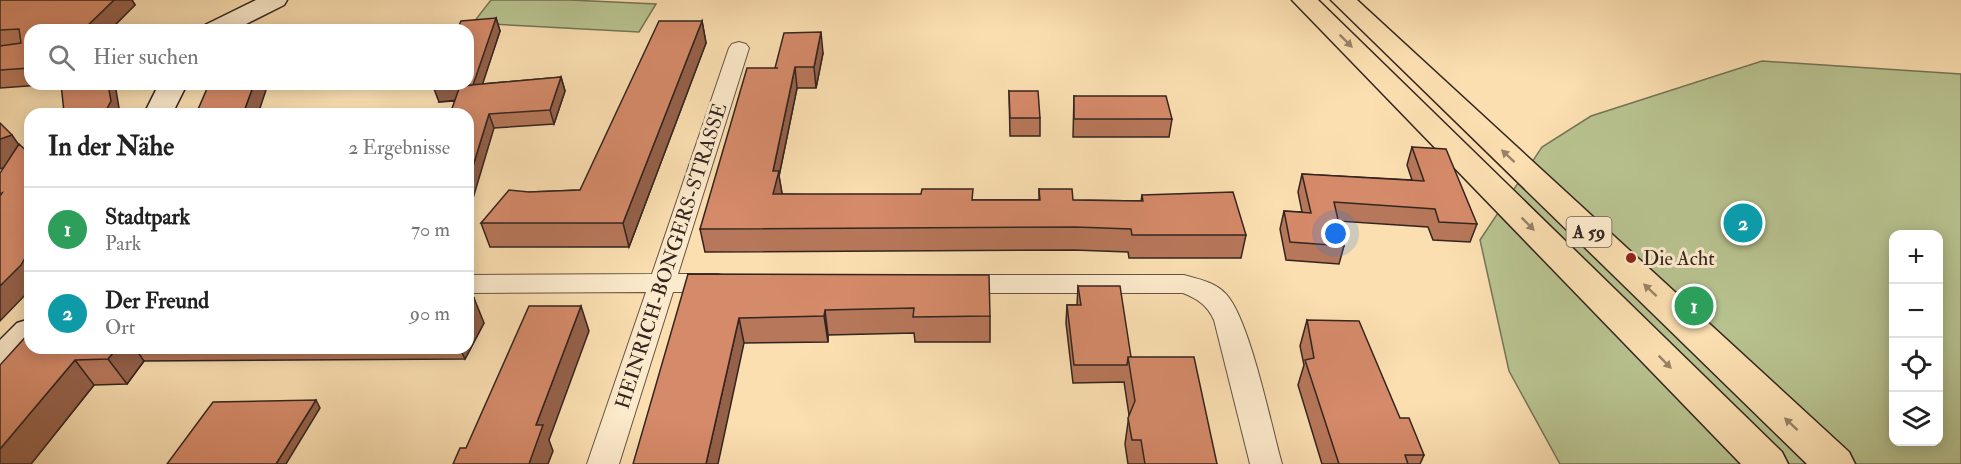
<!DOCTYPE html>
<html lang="de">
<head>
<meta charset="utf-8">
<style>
  :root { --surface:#fff; --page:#f2f2f2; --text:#222; --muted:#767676; --line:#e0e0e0; --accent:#8f2418 }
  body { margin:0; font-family:"IM FELL Double Pica",serif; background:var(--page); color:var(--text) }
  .controls { position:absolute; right:18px; bottom:18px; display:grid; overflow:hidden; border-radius:12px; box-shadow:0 3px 15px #0003 }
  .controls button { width:54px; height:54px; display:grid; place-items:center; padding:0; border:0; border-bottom:2px solid var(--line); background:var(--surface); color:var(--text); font:30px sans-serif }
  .you { position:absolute; left:1336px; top:234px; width:21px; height:21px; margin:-15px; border:4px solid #fff; border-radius:50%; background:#1a73e8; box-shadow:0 0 0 9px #1a73e833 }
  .badge { display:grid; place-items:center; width:39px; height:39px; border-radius:50%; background:var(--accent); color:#fff; font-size:20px; font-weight:700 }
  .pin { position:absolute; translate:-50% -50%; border:3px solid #fff; box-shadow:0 2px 6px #0006 }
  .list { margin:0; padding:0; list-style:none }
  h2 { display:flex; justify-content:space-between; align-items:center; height:78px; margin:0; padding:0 24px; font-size:26px }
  h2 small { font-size:20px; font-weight:400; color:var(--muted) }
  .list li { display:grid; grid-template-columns:39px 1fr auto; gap:18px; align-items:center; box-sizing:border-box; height:84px; padding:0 24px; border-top:2px solid var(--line) }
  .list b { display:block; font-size:22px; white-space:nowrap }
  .list p { margin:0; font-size:20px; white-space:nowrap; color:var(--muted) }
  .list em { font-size:20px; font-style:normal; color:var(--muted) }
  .icon { flex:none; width:33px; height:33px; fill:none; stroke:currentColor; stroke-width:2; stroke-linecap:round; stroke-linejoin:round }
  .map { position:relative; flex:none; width:1961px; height:464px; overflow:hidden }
  .search { position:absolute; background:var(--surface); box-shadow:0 3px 15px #0003; left:24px; top:24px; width:450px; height:66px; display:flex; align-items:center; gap:15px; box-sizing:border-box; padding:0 21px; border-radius:18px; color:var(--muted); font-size:22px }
  .panel { position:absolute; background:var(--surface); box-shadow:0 3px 15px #0003; left:24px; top:108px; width:450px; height:246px; border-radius:18px }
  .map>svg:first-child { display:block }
  .green { fill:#b8c390; stroke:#767458; stroke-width:1.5; fill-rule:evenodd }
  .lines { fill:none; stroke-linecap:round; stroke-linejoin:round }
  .street-casing { stroke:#655444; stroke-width:2 }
  .secondary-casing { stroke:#332520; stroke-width:3 }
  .highway-casing { stroke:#332520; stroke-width:3 }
  .street { fill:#fceacc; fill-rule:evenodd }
  .secondary { fill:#fceacc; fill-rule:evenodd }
  .highway { fill:#fbdfb1; fill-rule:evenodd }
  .wall { fill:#b7775a; stroke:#332520; stroke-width:1.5 }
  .shaded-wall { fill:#95614a; stroke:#332520; stroke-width:1.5 }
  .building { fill:#d58a69; stroke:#332520; stroke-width:1.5 }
  .oneway { fill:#978268 }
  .poi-dot { fill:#8f2418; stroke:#fceacc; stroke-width:2 }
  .labels { text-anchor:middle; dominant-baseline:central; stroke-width:6; stroke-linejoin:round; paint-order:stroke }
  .shield { fill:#fceacc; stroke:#6f6054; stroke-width:1.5 }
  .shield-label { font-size:18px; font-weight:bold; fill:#332520 }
  .street-label { font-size:20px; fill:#332520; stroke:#fceacc }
  .poi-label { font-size:20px; fill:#332520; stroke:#fceacc; text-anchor:start }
</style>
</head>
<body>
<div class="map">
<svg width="1961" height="464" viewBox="0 0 1961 464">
  <rect width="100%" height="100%" fill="#fbdfb1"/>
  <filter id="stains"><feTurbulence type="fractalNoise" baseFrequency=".00333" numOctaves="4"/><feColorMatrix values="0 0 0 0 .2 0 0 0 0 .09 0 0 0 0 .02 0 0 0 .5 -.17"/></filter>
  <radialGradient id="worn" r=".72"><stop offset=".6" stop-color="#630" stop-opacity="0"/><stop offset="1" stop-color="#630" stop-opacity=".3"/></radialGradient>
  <!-- green -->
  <path class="green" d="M 491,0 L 570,0 L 656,4 L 639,32 L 473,23 Z
    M 1762,61 L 1961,74 L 1961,464 L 1560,464 L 1509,371 L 1480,240 L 1542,147 L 1591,116 ZM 1894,234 L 1938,234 L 1938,442 L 1894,442 Z"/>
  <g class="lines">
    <defs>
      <path id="street" d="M 739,42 L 746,44 L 749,48 L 678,274 L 718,274 L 728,277 L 731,283 L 728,289 L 718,292 L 673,292 L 619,464 L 587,464 L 646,292 L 468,293 L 468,275 L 652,274 L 729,48 L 732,44 Z
        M 956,275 L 1184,275 C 1198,279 1215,282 1226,294 C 1250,320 1271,425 1282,464 L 1250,464 L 1214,320 C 1207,305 1198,299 1183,293 L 956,293 L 946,290 L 942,284 L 946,278 Z"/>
      <path id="secondary" d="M 256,0 L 287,0 L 284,5 L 234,30 L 201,30 L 205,25 Z
        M 159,84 L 187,84 L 172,114 L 144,114 Z
        M 30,319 L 30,348 L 37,348 L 13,373 L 0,377 L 0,340 L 17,323 Z"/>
      <path id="highway" d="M 1292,0 L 1318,0 L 1782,452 L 1788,464 L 1741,464 Z
        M 1331,0 L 1357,0 L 1849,452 L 1855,464 L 1807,464 Z"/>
    </defs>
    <!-- street casing -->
    <use href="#street" class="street-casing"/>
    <!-- secondary casing -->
    <use href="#secondary" class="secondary-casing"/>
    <!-- highway casing -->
    <use href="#highway" class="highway-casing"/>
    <!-- street -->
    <use href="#street" class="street"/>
    <!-- secondary -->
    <use href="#secondary" class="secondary"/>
    <!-- highway -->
    <use href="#highway" class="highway"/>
  </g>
  <!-- wall -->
  <path class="wall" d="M 0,0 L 132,0 L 135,5 L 110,30 L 30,30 L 30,84 L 55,84 L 0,88 Z
    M 496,18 L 500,31 L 482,84 L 561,77 L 565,91 L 554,124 L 494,128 L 455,101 L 439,102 Z
    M 702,21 L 706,43 L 629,247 L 490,247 L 481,223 L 529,192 L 580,190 Z
    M 823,53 L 816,88 L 797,88 L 779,176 L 782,194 L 973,200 L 1039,200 L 1039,189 L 1073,200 L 1141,201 L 1142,195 L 1246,235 L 1241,258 L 1129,258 L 1128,252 L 1074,250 L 705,252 L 700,229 L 775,68 Z
    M 1009,91 L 1040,118 L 1040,136 L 1010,136 Z
    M 1074,96 L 1172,119 L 1169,137 L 1073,137 Z
    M 1412,147 L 1477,224 L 1470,242 L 1433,240 L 1428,227 L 1338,221 L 1344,246 L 1339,264 L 1286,260 L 1280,229 L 1284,211 L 1302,212 L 1298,192 L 1302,174 L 1412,180 L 1407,165 Z
    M 688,274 L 990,316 L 990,342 L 915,342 L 914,333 L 828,335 L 828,342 L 744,343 Z
    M 1078,286 L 1131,357 L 1217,464 L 1128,464 L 1125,444 L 1129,415 L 1124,382 L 1073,383 L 1066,323 L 1067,305 L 1077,305 Z
    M 1307,320 L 1400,418 L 1424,455 L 1420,464 L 1322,464 L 1298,385 L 1304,365 L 1300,346 Z
    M 484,323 L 465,359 L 144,361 L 127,384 L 94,385 L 31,464 L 0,464 L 30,348 L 468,348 Z"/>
  <!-- shaded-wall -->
  <path class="shaded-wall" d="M 114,0 L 132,0 L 135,5 L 110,30 L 83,30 Z
    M 496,18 L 500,31 L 478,98 L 439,102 L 434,89 Z
    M 702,21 L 706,43 L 629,247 L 623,223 Z
    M 821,32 L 823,53 L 816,88 L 814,67 Z
    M 795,67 L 797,88 L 779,176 L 782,193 L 777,217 L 773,194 L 773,171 Z
    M 561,77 L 565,91 L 554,124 L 550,110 Z
    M 108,84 L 115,84 L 120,114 L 104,114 Z
    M 254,84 L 268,84 L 258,114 L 243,114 Z
    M 489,114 L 494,128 L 468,215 L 468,182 Z
    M 12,135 L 28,158 L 0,169 L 0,139 Z
    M 30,249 L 30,290 L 0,321 L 0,286 Z
    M 474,298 L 484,323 L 465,359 L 460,348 L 468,348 L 468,309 Z
    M 581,306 L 589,331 L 549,440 L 553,451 L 548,464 L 529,464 L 536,425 Z
    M 825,310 L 828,335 L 828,342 L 824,316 Z
    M 739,318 L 744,343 L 718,464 L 706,464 Z
    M 117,348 L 135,348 L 144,361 L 127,384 L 108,359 Z
    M 75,360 L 94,385 L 31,464 L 0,464 L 0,449 Z
    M 316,400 L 320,408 L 286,464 L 276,464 Z"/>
  <!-- building -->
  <path class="building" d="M 0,0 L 114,0 L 83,30 L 30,30 L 30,68 L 0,70 L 0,46 L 21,43 L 19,29 L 0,30 Z
    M 496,18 L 473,85 L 434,89 L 436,84 L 468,84 L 468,30 L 457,30 L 461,21 Z
    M 659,21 L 702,21 L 623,223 L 481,223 L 509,190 L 529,192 L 580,190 Z
    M 821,32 L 814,67 L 795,67 L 773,171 L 779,171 L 773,194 L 921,194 L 922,189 L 973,189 L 972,200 L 1040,200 L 1039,189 L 1072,189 L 1073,200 L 1143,201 L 1142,195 L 1233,192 L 1246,235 L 1132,235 L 1131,229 L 1076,227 L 700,229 L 747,68 L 778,68 L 775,68 L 784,33 Z
    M 561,77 L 550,110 L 489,114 L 468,182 L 468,114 L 450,114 L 460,86 Z
    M 61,84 L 108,84 L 111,101 L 104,114 L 63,114 L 64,112 Z
    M 209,84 L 254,84 L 243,114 L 196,114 Z
    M 1009,91 L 1038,91 L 1040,118 L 1010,118 Z
    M 1074,96 L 1166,96 L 1172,119 L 1074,119 Z
    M 0,123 L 12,135 L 0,139 Z
    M 19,144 L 30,154 L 30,249 L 21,265 L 0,286 L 0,196 L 2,193 L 0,194 L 0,173 Z
    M 1412,147 L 1446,149 L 1477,224 L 1439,222 L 1435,209 L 1334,202 L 1344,246 L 1290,242 L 1284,211 L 1311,213 L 1302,174 L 1424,181 Z
    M 688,274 L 989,275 L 990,316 L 913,317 L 914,308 L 825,310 L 824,316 L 739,318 L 706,464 L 633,464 Z
    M 1078,286 L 1120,286 L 1131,357 L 1128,357 L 1127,365 L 1074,365 L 1067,305 L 1081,305 Z
    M 468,298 L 474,298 L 468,309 Z
    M 529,306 L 581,306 L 536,425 L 543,425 L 529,464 L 453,464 L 460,448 L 466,448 Z
    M 1307,320 L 1359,321 L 1400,418 L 1409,418 L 1424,455 L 1405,455 L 1408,464 L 1339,464 L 1305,360 L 1314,358 Z
    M 30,332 L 30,348 L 117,348 L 108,359 L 75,360 L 0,449 L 0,365 Z
    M 1128,357 L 1194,357 L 1217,464 L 1145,464 L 1141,440 L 1132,440 L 1128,418 L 1135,401 Z
    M 316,400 L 276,464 L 167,464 L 213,402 Z"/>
  <!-- one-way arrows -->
  <defs><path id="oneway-solid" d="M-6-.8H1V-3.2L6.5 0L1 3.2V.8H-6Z" transform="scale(1.5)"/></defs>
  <g class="oneway">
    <use href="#oneway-solid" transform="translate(1346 41) rotate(45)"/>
    <use href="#oneway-solid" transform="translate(1508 156) rotate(-137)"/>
    <use href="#oneway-solid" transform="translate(1528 224) rotate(45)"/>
    <use href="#oneway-solid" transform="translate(1650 290) rotate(-137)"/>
    <use href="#oneway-solid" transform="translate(1665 362) rotate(45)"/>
    <use href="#oneway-solid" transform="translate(1791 424) rotate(-137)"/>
  </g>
  <!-- markers -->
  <circle class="poi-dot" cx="1631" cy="258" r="6"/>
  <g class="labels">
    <!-- shield labels -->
    <rect class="shield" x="1566.5" y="217" width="45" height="30" rx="4.5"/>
    <g class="shield-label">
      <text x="1589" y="232">A 59</text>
    </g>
    <!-- street labels -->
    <g class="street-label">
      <text transform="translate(671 256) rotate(-72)">HEINRICH-BONGERS-STRASSE</text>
    </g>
    <!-- poi labels -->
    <g class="poi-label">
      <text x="1643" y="258">Die Acht</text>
    </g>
  </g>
  <rect width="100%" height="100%" filter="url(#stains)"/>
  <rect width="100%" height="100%" fill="url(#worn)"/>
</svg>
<div class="controls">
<button>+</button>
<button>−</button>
<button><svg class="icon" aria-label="locate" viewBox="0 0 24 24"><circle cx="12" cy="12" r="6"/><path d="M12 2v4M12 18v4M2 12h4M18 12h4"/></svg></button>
<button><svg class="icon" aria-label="layers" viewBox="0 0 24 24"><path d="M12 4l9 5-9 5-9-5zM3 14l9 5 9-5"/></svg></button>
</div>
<div class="you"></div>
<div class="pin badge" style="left:1694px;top:306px;background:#2e9e5b">1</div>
<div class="pin badge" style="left:1743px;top:223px;background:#0f9aa8">2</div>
<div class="search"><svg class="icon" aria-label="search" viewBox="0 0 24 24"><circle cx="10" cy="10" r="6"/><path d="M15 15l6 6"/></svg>Hier suchen</div>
<section class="panel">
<h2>In der Nähe<small>2 Ergebnisse</small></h2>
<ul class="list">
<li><span class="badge" style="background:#2e9e5b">1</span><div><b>Stadtpark</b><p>Park</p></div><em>70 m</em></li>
<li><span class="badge" style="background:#0f9aa8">2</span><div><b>Der Freund</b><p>Ort</p></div><em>90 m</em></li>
</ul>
</section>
</div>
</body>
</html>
